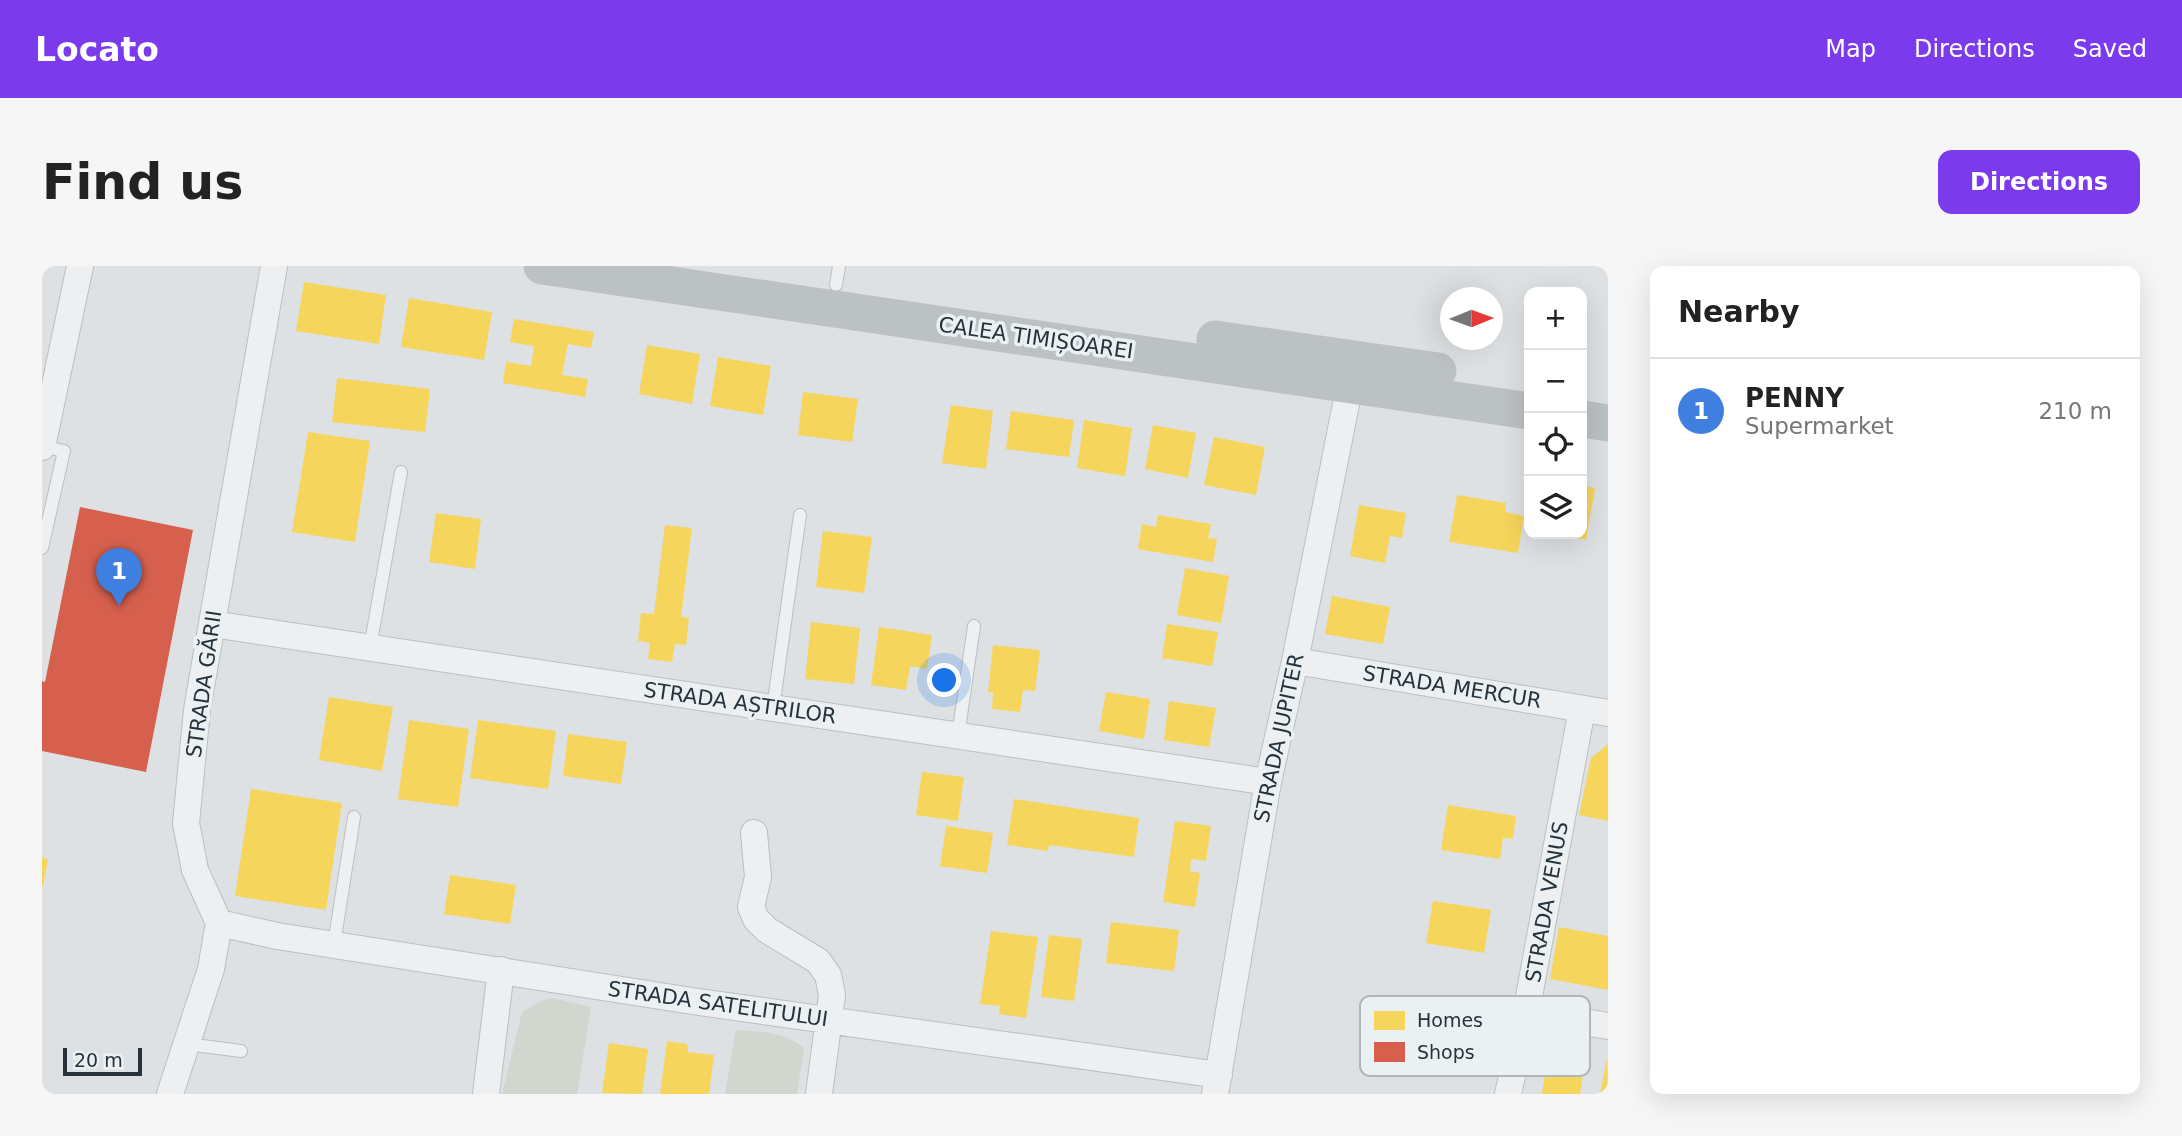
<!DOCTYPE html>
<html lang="en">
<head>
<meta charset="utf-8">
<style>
  :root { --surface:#fff; --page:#f6f6f6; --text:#222; --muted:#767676; --line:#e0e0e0; --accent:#7c3aed }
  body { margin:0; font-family:"DejaVu Sans",sans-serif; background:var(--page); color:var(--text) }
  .controls { position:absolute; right:21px; top:21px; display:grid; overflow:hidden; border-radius:14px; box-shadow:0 7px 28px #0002 }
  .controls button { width:63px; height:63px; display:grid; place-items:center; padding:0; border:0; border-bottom:2px solid var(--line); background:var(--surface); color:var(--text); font:35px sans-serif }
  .compass { position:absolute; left:1398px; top:21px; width:63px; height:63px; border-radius:50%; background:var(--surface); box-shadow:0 7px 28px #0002; rotate:89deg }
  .scale { position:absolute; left:21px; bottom:18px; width:79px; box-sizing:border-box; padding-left:7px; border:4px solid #27323b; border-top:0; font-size:19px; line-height:24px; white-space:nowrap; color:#27323b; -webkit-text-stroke:5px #ebf0f3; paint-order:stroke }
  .you { position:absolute; left:903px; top:415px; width:24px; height:24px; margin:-18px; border:5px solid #fff; border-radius:50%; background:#1a73e8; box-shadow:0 0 0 10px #1a73e833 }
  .badge { display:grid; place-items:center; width:46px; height:46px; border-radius:50%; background:var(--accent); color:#fff; font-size:23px; font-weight:700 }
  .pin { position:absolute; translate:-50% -58px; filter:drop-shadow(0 2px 4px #0008) }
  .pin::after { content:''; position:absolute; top:37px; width:24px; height:21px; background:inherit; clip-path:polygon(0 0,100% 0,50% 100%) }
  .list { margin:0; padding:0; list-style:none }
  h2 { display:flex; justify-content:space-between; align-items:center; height:91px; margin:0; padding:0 28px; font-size:30px }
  h2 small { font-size:23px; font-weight:400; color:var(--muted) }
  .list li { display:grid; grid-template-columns:46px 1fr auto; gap:21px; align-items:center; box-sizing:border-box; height:105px; padding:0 28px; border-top:2px solid var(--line) }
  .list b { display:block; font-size:26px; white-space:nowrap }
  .list p { margin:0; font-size:23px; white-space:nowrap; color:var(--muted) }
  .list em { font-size:23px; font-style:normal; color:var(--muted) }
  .icon { flex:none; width:38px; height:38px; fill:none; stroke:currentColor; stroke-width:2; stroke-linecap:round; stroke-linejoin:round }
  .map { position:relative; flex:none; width:1566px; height:828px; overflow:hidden; border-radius:14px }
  header { display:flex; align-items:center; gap:42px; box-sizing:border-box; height:98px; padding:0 35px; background:var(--accent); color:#fff }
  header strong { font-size:33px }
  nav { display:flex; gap:38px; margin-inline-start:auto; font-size:24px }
  .intro { display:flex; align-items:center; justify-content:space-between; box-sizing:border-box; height:168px; padding:0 42px }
  h1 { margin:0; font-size:49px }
  .button { padding:18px 32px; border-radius:14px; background:var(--accent); color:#fff; font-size:24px; font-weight:700 }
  main { display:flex; gap:42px; padding:0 42px }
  aside { flex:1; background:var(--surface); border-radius:14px; box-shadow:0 7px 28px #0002 }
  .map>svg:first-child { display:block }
  .green { fill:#d1d7cf }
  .homes { fill:#f6d55c }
  .shops { fill:#d6604d }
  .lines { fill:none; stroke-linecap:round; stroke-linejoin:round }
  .service-casing { stroke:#bcbfc1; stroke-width:14 }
  .minor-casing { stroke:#bcbfc1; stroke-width:28 }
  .service { stroke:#edeff0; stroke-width:12 }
  .minor { stroke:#edeff0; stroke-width:26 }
  .secondary { stroke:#bcc1c3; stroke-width:37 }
  .labels { text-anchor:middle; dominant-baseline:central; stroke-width:7; stroke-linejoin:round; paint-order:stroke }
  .street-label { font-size:21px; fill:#27323b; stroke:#ebf0f3 }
  .key { fill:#ebf0f3; stroke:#b0b7bc; stroke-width:2 }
  .key-label { font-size:19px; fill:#27323b }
</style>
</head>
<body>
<header>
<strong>Locato</strong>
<nav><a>Map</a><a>Directions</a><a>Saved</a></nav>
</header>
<div class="intro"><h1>Find us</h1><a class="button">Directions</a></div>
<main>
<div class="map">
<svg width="1566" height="828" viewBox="0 0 1566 828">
  <rect width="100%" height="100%" fill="#dee1e3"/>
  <!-- green -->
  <path class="green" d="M 510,732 L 549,741 L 535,828 L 460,828 L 480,746 L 499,735 Z
    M 694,764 C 719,766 743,765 762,782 L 755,828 L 683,828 Z"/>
  <!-- homes -->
  <path class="homes" d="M 262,16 L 344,29 L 337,78 L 254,65 Z
    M 367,32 L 450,46 L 442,94 L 359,81 Z
    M 472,53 L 552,66 L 549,82 L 526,78 L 520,109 L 546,113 L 543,131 L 461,117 L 464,96 L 489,100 L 492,80 L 468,76 Z
    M 605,79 L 658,88 L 650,138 L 597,128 Z
    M 676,91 L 729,100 L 721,149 L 668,140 Z
    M 295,112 L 388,123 L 383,166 L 290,156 Z
    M 761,126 L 816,133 L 810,176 L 756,169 Z
    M 909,139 L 951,145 L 944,203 L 900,197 Z
    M 969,145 L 1032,154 L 1027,191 L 964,183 Z
    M 1042,154 L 1090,162 L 1083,210 L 1035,202 Z
    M 1111,159 L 1154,167 L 1146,212 L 1103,203 Z
    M 266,166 L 328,175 L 313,276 L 250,266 Z
    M 1172,171 L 1223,181 L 1214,229 L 1162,219 Z
    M 1540,219 L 1553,222 L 1544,274 L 1518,269 L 1540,268 Z
    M 1415,229 L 1464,237 L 1463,246 L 1482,250 L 1476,287 L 1407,276 Z
    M 1317,239 L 1364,247 L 1360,272 L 1348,270 L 1343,297 L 1308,290 Z
    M 394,247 L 439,253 L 433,303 L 387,296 Z
    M 1116,249 L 1169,258 L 1166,272 L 1175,273 L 1171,296 L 1096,283 L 1100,258 L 1114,261 Z
    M 623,259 L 650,262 L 639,351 L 647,352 L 644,379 L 633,378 L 630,396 L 606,393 L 608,377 L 596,375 L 599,347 L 612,348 Z
    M 781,265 L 830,271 L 822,327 L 774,321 Z
    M 1143,302 L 1187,310 L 1179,357 L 1135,349 Z
    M 1290,330 L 1348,341 L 1341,378 L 1283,368 Z
    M 769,356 L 818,362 L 812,418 L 763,413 Z
    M 1125,358 L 1176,366 L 1170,400 L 1120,392 Z
    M 837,361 L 890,369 L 885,403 L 868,400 L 864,424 L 829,419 Z
    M 951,379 L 998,384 L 993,425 L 981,424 L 978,446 L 950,443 L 951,426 L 946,426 Z
    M 1064,426 L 1108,433 L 1102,473 L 1057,465 Z
    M 287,431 L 351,441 L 340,505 L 277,494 Z
    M 1127,435 L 1174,442 L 1167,481 L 1122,474 Z
    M 367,454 L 427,463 L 416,541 L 356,533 Z
    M 436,454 L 514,465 L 506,523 L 428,512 Z
    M 526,468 L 585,476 L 579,518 L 521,510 Z
    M 1566,478 L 1566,555 L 1537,549 L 1549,492 Z
    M 880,506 L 922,511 L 916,555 L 874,549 Z
    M 209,523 L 300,537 L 284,644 L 193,630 Z
    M 972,533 L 1097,552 L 1092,591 L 1007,579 L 1006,585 L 965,579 Z
    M 1406,539 L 1474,550 L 1471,573 L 1461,572 L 1458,593 L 1399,584 Z
    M 1133,555 L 1169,560 L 1164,595 L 1149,593 L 1148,605 L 1158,607 L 1153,641 L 1121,636 Z
    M 904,560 L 951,567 L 945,607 L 898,600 Z
    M 0,592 L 6,593 L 1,620 L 0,620 Z
    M 408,609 L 474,619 L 468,658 L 402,648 Z
    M 1391,635 L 1449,644 L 1442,687 L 1384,677 Z
    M 1069,656 L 1137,664 L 1132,705 L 1064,697 Z
    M 1517,661 L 1566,670 L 1566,724 L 1508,713 Z
    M 949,665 L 996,671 L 984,752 L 957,748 L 958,740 L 938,738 Z
    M 1007,669 L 1040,673 L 1032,735 L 999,731 Z
    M 625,775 L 645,778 L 646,786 L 672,789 L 667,828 L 618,828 Z
    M 1508,775 L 1545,781 L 1538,828 L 1500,828 Z
    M 567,777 L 606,783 L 600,828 L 560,827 Z
    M 1565,792 L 1566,828 L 1558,828 Z"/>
  <!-- shops -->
  <path class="shops" d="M 38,241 L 151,264 L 104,506 L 0,485 L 0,415 L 3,416 Z"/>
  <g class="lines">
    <defs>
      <path id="service" d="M 794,19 L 797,0
        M 0,282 L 22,185 L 0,180
        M 328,382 L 359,206
        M 731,442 L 758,249
        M 916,470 L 932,360
        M 292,678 L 312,551
        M 145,778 L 199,785"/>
      <path id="minor" d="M 0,181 L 38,0
        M 170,358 L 1226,516
        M 1253,395 L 1566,447
        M 712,567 L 716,611 L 709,641 L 714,653 L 725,664 L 776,695 L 786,709 L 790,729 L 777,828
        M 177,657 L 235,670 L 650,735 L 1177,809
        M 1484,747 L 1566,760
        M 128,828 L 169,703 L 177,657 L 153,604 L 144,557 L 155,444 L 232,0
        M 444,828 L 459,704
        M 1173,828 L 1226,516 L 1253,395 L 1308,118
        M 1466,828 L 1484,747 L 1540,443"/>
    </defs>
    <!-- service casing -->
    <use href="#service" class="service-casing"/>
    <!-- minor casing -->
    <use href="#minor" class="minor-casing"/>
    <!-- service -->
    <use href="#service" class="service"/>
    <!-- minor -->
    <use href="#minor" class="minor"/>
    <!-- secondary -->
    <path class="secondary" d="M 500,0 L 1487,145
      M 1173,73 L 1396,105
      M 1540,153 L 1566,157"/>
  </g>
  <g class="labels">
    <!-- street labels -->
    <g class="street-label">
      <text transform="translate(994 72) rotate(8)">CALEA TIMIȘOAREI</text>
      <text transform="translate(162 418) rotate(-82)">STRADA GĂRII</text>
      <text transform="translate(1410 421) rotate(9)">STRADA MERCUR</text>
      <text transform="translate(698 437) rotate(8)">STRADA AȘTRILOR</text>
      <text transform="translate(1237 472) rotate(-78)">STRADA JUPITER</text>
      <text transform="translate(1505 636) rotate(-80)">STRADA VENUS</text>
      <text transform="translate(676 738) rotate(8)">STRADA SATELITULUI</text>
    </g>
  </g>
  <!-- legend -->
  <rect x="1318" y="730" width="230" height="80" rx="10" class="key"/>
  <rect x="1332" y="745" width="31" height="19" fill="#f6d55c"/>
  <rect x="1332" y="776" width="31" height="20" fill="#d6604d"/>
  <g class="key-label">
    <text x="1375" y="761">Homes</text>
    <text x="1375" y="793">Shops</text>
  </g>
</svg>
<div class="controls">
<button>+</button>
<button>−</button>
<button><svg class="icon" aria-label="locate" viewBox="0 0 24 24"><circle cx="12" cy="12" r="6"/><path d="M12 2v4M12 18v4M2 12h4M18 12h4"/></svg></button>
<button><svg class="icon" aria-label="layers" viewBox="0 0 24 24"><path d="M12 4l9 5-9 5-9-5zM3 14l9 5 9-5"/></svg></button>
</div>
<svg class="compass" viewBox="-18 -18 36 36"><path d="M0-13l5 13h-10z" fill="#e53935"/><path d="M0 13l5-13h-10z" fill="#767676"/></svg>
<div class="scale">20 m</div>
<div class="you"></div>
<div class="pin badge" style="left:77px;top:340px;background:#3f7fe0">1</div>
</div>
<aside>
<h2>Nearby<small></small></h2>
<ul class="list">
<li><span class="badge" style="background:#3f7fe0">1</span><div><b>PENNY</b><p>Supermarket</p></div><em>210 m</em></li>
</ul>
</aside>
</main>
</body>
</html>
